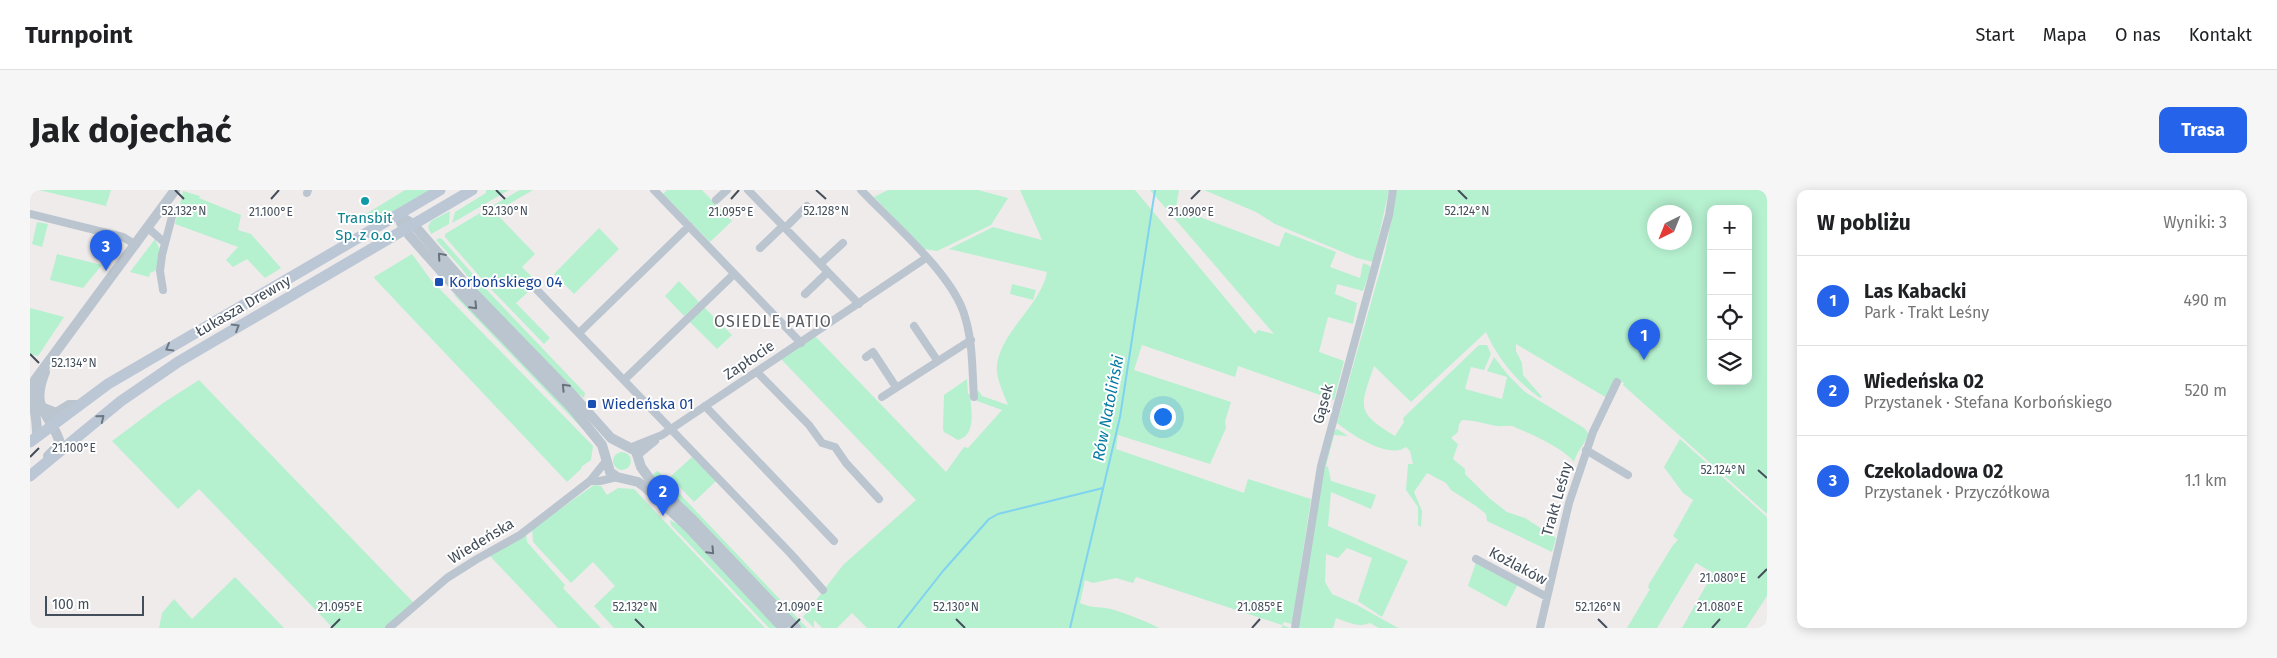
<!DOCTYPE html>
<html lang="pl">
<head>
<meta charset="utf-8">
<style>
  :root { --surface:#fff; --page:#f6f6f6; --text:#202124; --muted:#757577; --line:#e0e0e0; --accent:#2563eb }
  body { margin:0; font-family:"Fira Sans",sans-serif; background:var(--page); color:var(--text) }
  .controls { position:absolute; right:15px; top:15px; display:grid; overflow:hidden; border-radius:10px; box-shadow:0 2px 12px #0003 }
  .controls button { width:45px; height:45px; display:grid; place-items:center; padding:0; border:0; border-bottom:1px solid var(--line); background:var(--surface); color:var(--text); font:25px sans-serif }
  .compass { position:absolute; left:1617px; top:15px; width:45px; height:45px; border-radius:50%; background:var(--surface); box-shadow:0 2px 12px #0003; rotate:223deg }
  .scale { position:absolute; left:15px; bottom:12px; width:99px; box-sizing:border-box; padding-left:5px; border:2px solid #434e5a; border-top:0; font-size:14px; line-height:18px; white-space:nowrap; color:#434e5a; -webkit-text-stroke:4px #fff; paint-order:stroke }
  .you { position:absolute; left:1132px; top:226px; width:18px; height:18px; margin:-12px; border:4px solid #fff; border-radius:50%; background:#1a73e8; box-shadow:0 0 0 8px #1a73e833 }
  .badge { display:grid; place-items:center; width:32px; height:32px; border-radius:50%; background:var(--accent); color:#fff; font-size:16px; font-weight:700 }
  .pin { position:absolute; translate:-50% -41px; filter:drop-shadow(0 1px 2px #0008) }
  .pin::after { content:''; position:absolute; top:26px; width:18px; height:15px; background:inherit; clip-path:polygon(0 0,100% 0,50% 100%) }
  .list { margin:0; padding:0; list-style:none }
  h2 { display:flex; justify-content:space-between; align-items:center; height:65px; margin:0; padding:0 20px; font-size:21px }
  h2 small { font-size:16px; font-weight:400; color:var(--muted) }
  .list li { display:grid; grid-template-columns:32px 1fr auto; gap:15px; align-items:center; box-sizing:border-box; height:90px; padding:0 20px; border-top:1px solid var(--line) }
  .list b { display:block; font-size:19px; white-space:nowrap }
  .list p { margin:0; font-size:16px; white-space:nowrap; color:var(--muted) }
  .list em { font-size:16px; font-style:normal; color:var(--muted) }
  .icon { flex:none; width:28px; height:28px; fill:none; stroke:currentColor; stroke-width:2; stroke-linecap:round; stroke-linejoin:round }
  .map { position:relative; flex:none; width:1737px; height:438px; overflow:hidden; border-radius:10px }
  header { display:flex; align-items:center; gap:30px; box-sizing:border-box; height:70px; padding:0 25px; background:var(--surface); border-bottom:1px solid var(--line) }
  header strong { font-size:24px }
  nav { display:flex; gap:28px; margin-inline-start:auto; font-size:18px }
  .intro { display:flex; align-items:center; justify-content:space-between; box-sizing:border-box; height:120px; padding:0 30px }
  h1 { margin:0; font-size:35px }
  .button { padding:12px 22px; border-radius:10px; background:var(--accent); color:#fff; font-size:18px; font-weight:700 }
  main { display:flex; gap:30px; padding:0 30px }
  aside { flex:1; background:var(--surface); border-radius:10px; box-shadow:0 2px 12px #0003 }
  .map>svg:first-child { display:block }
  .green { fill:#b5f0cf; fill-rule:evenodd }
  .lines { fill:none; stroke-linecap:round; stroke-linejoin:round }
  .stream { stroke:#7fd3f0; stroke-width:2 }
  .minor { stroke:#bbc5cf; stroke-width:8 }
  .tertiary { stroke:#bbc5cf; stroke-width:10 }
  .secondary { stroke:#bcc7d6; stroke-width:11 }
  .oneway { stroke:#67727d }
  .oneway2 { stroke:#6d7885 }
  .ticks { fill:none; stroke:#434e5a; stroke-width:2 }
  .culture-dot { fill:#0f9aa8; stroke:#fff; stroke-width:2 }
  .transit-dot { fill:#1a4fb4; stroke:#fff; stroke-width:2 }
  .labels { text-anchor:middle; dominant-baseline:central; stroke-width:4; stroke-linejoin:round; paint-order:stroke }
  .culture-label { font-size:15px; fill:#0d838f; stroke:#fff }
  .transit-label { font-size:15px; fill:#164399; stroke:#fff; text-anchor:start }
  .street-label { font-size:15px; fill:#434e5a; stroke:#fff }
  .neighbourhood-label { font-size:16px; letter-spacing:1px; fill:#585b61; stroke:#fff }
  .water-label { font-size:16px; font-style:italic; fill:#057aa3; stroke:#fff }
  .ticks-label { font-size:12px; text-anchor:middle; fill:#434e5a; stroke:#fff; stroke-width:4; stroke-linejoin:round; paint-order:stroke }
</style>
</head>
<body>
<header>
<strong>Turnpoint</strong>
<nav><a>Start</a><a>Mapa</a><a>O nas</a><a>Kontakt</a></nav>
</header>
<div class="intro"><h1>Jak dojechać</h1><a class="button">Trasa</a></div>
<main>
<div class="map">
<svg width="1737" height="438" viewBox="0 0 1737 438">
  <rect width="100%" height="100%" fill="#efebeb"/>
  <!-- green -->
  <path class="green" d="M 9,0 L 81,0 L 76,16 Z
    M 375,0 L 400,0 L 354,27 L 352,25 L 336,32 L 331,27 Z
    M 456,0 L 479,0 L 422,33 L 425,22 L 456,3 Z
    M 490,0 L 503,0 L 467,21 L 462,16 Z
    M 637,0 L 672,0 L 702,31 L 680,52 L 633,4 Z
    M 858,0 L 948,0 L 978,8 L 961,35 L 907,61 L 894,59 L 844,7 Z
    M 990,0 L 1105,0 L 1225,144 L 1228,140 L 1244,144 L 1120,0 L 1149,0 L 1146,18 L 1249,57 L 1255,42 L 1306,62 L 1300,77 L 1330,88 L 1333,73 L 1340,76 L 1341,79 L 1333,101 L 1307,94 L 1305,104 L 1327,113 L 1323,134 L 1298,127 L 1289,162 L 1314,171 L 1304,210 L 1208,176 L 1205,187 L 1112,155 L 1104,180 L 1201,212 L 1195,231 L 1196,238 L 1180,274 L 1088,245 L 1086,259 L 1214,303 L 1218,289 L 1281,309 L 1262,434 L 1254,432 L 1252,435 L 1260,438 L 1252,438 L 1252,435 L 1106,387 L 1103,393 L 1086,388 L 1063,393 L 1055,390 L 1050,413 C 1063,419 1069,416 1081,419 C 1098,424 1113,430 1129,438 L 837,438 L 822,423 L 807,438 L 792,438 L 784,430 L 784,438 L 773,427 L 813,375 L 886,310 L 751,169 L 785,146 L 916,282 L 934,257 L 938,258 L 972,220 L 947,211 L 947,202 L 949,201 L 952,206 L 978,215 C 974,205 968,192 967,182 C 964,147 1012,115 1017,82 L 919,59 L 963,37 L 1012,50 Z
    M 1174,0 L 1359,0 L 1343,72 L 1327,68 L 1245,34 L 1226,22 Z
    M 1367,0 L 1737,0 L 1737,324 L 1593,195 L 1594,193 L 1586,190 L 1577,208 L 1486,154 L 1486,161 L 1492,173 L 1493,185 L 1512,207 L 1510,208 C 1486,191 1468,169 1456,142 L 1381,212 L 1344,176 C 1330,217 1325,222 1365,246 L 1374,232 L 1373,228 L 1449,155 L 1457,155 L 1461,164 L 1454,180 L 1441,177 L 1435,199 L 1472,209 L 1477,187 L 1457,181 L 1464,167 L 1478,185 L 1495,202 L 1554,238 L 1559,244 C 1554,255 1547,261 1544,272 C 1533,258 1499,243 1482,236 C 1477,235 1472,237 1467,236 C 1455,234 1444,230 1432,230 L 1429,234 L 1428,242 L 1421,248 L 1428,254 L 1423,269 L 1435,279 L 1435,284 L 1459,308 L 1477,322 L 1495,328 L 1526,348 L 1522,362 L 1457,331 L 1456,324 L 1446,316 L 1421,300 L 1416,293 L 1397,283 L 1384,302 L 1392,321 L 1391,337 L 1388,335 L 1388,317 L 1376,300 L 1378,274 L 1383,274 L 1380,261 L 1376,257 C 1360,270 1320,244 1307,233 L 1355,63 ZM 1681,19 L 1718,19 L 1718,191 L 1681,191 ZM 1624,22 L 1654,22 L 1654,52 L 1624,52 Z
    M 153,1 L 170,6 L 169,8 L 211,25 L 208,40 L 221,44 L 251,78 L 235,88 L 217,69 L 203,77 L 196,70 L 208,57 L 145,34 Z
    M 460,17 L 505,64 L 492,77 L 508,93 L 486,113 L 520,148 L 514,154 L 458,96 L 415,47 L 415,44 Z
    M 420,21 L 419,34 L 401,44 L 398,37 L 401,31 Z
    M 7,32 L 18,34 L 12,57 L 2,54 Z
    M 569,38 L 589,59 L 544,104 L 524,84 Z
    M 409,48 L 412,49 L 454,97 L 555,203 L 554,208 L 543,200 L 449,102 L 432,79 L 406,50 Z
    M 125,49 L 130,60 L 127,80 L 120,83 L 119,87 L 100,82 Z
    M 27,64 L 72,75 L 53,98 L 20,90 Z
    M 382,64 L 401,90 L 563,256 L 561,270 L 551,277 L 552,278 L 537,292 L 345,89 L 344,87 Z
    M 649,91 L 669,112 L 654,126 L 635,106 Z
    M 982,94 L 1006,100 L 1003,110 L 980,104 Z
    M 422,103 L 431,109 L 535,215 L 566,253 Z
    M 674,117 L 702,145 L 687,159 L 659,131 Z
    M 0,118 L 34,127 L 8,166 L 0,164 Z
    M 937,189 L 938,204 L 940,204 C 941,219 947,245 928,250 L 914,242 L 913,239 L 914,205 Z
    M 169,190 L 383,412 L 356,438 L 303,438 L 169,299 L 148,319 L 82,251 L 133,213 Z
    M 1307,239 L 1318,246 L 1304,245 L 1296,276 L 1298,277 L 1301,291 L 1346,305 L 1341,319 L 1301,302 L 1298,336 L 1378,371 L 1352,427 L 1328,411 L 1342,368 L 1317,358 L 1308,368 L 1296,364 L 1295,392 L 1302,404 L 1327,415 L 1368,438 L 1349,438 L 1340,433 C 1329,438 1317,432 1306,428 L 1303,438 L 1268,438 L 1294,277 L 1304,241 Z
    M 1650,249 L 1737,327 L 1737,406 L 1716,438 L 1652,438 L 1683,383 L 1666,373 L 1627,438 L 1597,438 L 1620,399 L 1618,398 L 1619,394 L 1643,355 L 1648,350 L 1643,346 L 1663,310 L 1653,303 L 1634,277 Z
    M583 271a9 9 0 1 1 18 0a9 9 0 1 1-18 0Z
    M 662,267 L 686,291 L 664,312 L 640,287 Z
    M 627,281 L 629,282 L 777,438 L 771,438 L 679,340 L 621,286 Z
    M 564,295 L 571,296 L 577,305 L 588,298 L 604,299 L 735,438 L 584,438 L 564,416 L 585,396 L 563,372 L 541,393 L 503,352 L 502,339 Z
    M 640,330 L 651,336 L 748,438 L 739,438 L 641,335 Z
    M 496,344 L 497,352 L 535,395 L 533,398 L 571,438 L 528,438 L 459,365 Z
    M 1446,372 L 1485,392 L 1487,396 L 1476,417 L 1438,396 Z
    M 205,387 L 254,438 L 129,438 L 132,423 L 144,409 L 162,429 Z"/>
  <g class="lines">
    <!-- stream -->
    <path class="stream" d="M 868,438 L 913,381 L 959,329 L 968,324 L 1073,298
      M 1040,438 L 1090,227 L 1125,0"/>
    <!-- minor -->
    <path class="minor" d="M 624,0 L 771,153
      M 718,0 L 829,114
      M 831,0 C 862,33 924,85 935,127 C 943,153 942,180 944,207
      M 277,3 L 278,0
      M 686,10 L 697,0
      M 0,24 L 93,47 L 106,55
      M 118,38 L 135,53
      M 755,38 L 777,16
      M 730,58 L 753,36
      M 790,74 L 813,53
      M 133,100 L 130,81 L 132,65 L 144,19
      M 507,100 L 761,364 L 793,400
      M 775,104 L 798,82
      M 884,136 L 907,170
      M 549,143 L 659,36
      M 836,167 L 843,162 L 866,197
      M 727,182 L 779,235 L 792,253 L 805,257 L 816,273 L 849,309
      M 594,190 L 704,84
      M 852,207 L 941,150
      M 675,216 L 804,351
      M 602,257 L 632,245 L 896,68
      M 1556,260 L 1598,285
      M 608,265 L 625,251
      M 560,291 L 570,291 L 587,287
      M 1446,369 L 1517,407
      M 359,438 L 417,388 L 447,369 L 490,345 L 560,291 L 576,271
      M 1265,438 L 1291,276 L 1359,25 L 1363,0
      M 1510,438 L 1539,313 L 1563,242 L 1587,192"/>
    <!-- tertiary -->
    <path class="tertiary" d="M 368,25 L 383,34 L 438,97 L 540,202 L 581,248 L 606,261 L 611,277 L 619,288 L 661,328 L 766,438
      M 371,33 L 379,45 L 426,98 L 542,218 L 572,255 L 580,282 L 587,287 L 608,292 L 615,297 L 658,337 L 753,438
      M 15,182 C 0,220 19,221 29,250 L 28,256 L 18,266
      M 11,217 L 26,223 L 39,215 L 47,215
      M 7,247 C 8,227 0,210 5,190 L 145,0"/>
    <!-- secondary -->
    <path class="secondary" d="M 0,252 L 78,194 L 410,0
      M 0,286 L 91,211 L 148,172 L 442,0"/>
  </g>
  <!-- one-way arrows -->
  <defs><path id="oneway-chevron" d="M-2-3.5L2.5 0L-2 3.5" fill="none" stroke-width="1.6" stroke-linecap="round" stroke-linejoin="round" transform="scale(1.25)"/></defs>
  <g class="oneway">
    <use href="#oneway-chevron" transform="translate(411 66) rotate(-131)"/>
    <use href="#oneway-chevron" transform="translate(444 116) rotate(46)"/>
    <use href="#oneway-chevron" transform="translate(535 197) rotate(-134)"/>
    <use href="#oneway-chevron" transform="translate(681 361) rotate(46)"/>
  </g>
  <g class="oneway2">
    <use href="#oneway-chevron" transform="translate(206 137) rotate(-31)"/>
    <use href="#oneway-chevron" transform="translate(139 158) rotate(150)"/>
    <use href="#oneway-chevron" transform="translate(71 228) rotate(-39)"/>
  </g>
  <!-- ticks -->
  <path class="ticks" d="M 145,0 L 154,9M 466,0 L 475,9M 786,0 L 796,9M 1428,0 L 1437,9M 241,9 L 249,0M 701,9 L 709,0M 1161,9 L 1170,0M 0,164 L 9,173M 0,267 L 9,258M 1728,280 L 1737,288M 1728,388 L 1737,379M 605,429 L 614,438M 926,429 L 935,438M 1568,429 L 1577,438M 301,438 L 310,429M 761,438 L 770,429M 1222,438 L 1230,429M 1682,438 L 1690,429"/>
  <!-- markers -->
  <circle class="culture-dot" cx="335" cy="11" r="5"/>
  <g class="transit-dot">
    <rect x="404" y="87" width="10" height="10" rx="2.5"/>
    <rect x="557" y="209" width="10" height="10" rx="2.5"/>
  </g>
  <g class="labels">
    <!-- culture labels -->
    <g class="culture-label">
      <text x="335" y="28">Transbit<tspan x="335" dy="17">Sp. z o.o.</tspan></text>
    </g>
    <!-- transit labels -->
    <g class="transit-label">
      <text x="419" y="92">Korbońskiego 04</text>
      <text x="572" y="214">Wiedeńska 01</text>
    </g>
    <!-- street labels -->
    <g class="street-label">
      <text transform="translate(213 116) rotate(-30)">Łukasza Drewny</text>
      <text transform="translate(719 170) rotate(-34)">Zapłocie</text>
      <text transform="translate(1293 214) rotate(-75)">Gąsek</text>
      <text transform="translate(1527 309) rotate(-74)">Trakt Leśny</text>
      <text transform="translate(451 351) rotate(-31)">Wiedeńska</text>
      <text transform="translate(1488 376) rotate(28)">Koźlaków</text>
    </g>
    <!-- neighbourhood labels -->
    <g class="neighbourhood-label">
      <text x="743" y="131">OSIEDLE PATIO</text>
    </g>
    <!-- water labels -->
    <g class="water-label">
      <text transform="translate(1078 218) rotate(-79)">Rów Natoliński</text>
    </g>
  </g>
  <g class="ticks-label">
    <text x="154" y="25">52.132°N</text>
    <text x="475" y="25">52.130°N</text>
    <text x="796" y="25">52.128°N</text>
    <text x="1437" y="25">52.124°N</text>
    <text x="241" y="26">21.100°E</text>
    <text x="701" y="26">21.095°E</text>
    <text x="1161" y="26">21.090°E</text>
    <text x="44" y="177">52.134°N</text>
    <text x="44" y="262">21.100°E</text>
    <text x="1693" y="284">52.124°N</text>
    <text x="1693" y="392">21.080°E</text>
    <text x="310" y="421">21.095°E</text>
    <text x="770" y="421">21.090°E</text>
    <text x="1230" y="421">21.085°E</text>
    <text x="1690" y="421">21.080°E</text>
    <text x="605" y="421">52.132°N</text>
    <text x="926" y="421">52.130°N</text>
    <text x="1568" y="421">52.126°N</text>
  </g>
</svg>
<div class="controls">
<button>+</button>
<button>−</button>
<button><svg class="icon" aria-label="locate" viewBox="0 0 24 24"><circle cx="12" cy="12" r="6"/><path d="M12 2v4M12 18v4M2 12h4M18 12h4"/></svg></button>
<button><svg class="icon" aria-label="layers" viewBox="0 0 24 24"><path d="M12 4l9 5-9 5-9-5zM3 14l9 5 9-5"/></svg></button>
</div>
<svg class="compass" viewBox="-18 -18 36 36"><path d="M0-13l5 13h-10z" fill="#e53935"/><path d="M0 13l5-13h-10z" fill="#757577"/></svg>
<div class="scale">100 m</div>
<div class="you"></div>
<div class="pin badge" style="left:1614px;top:170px">1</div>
<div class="pin badge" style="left:633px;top:326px">2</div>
<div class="pin badge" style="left:76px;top:81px">3</div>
</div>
<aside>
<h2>W pobliżu<small>Wyniki: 3</small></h2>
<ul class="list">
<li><span class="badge">1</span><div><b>Las Kabacki</b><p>Park · Trakt Leśny</p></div><em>490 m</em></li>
<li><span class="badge">2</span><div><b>Wiedeńska 02</b><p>Przystanek · Stefana Korbońskiego</p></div><em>520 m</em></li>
<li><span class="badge">3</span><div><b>Czekoladowa 02</b><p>Przystanek · Przyczółkowa</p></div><em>1.1 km</em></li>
</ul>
</aside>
</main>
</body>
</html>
